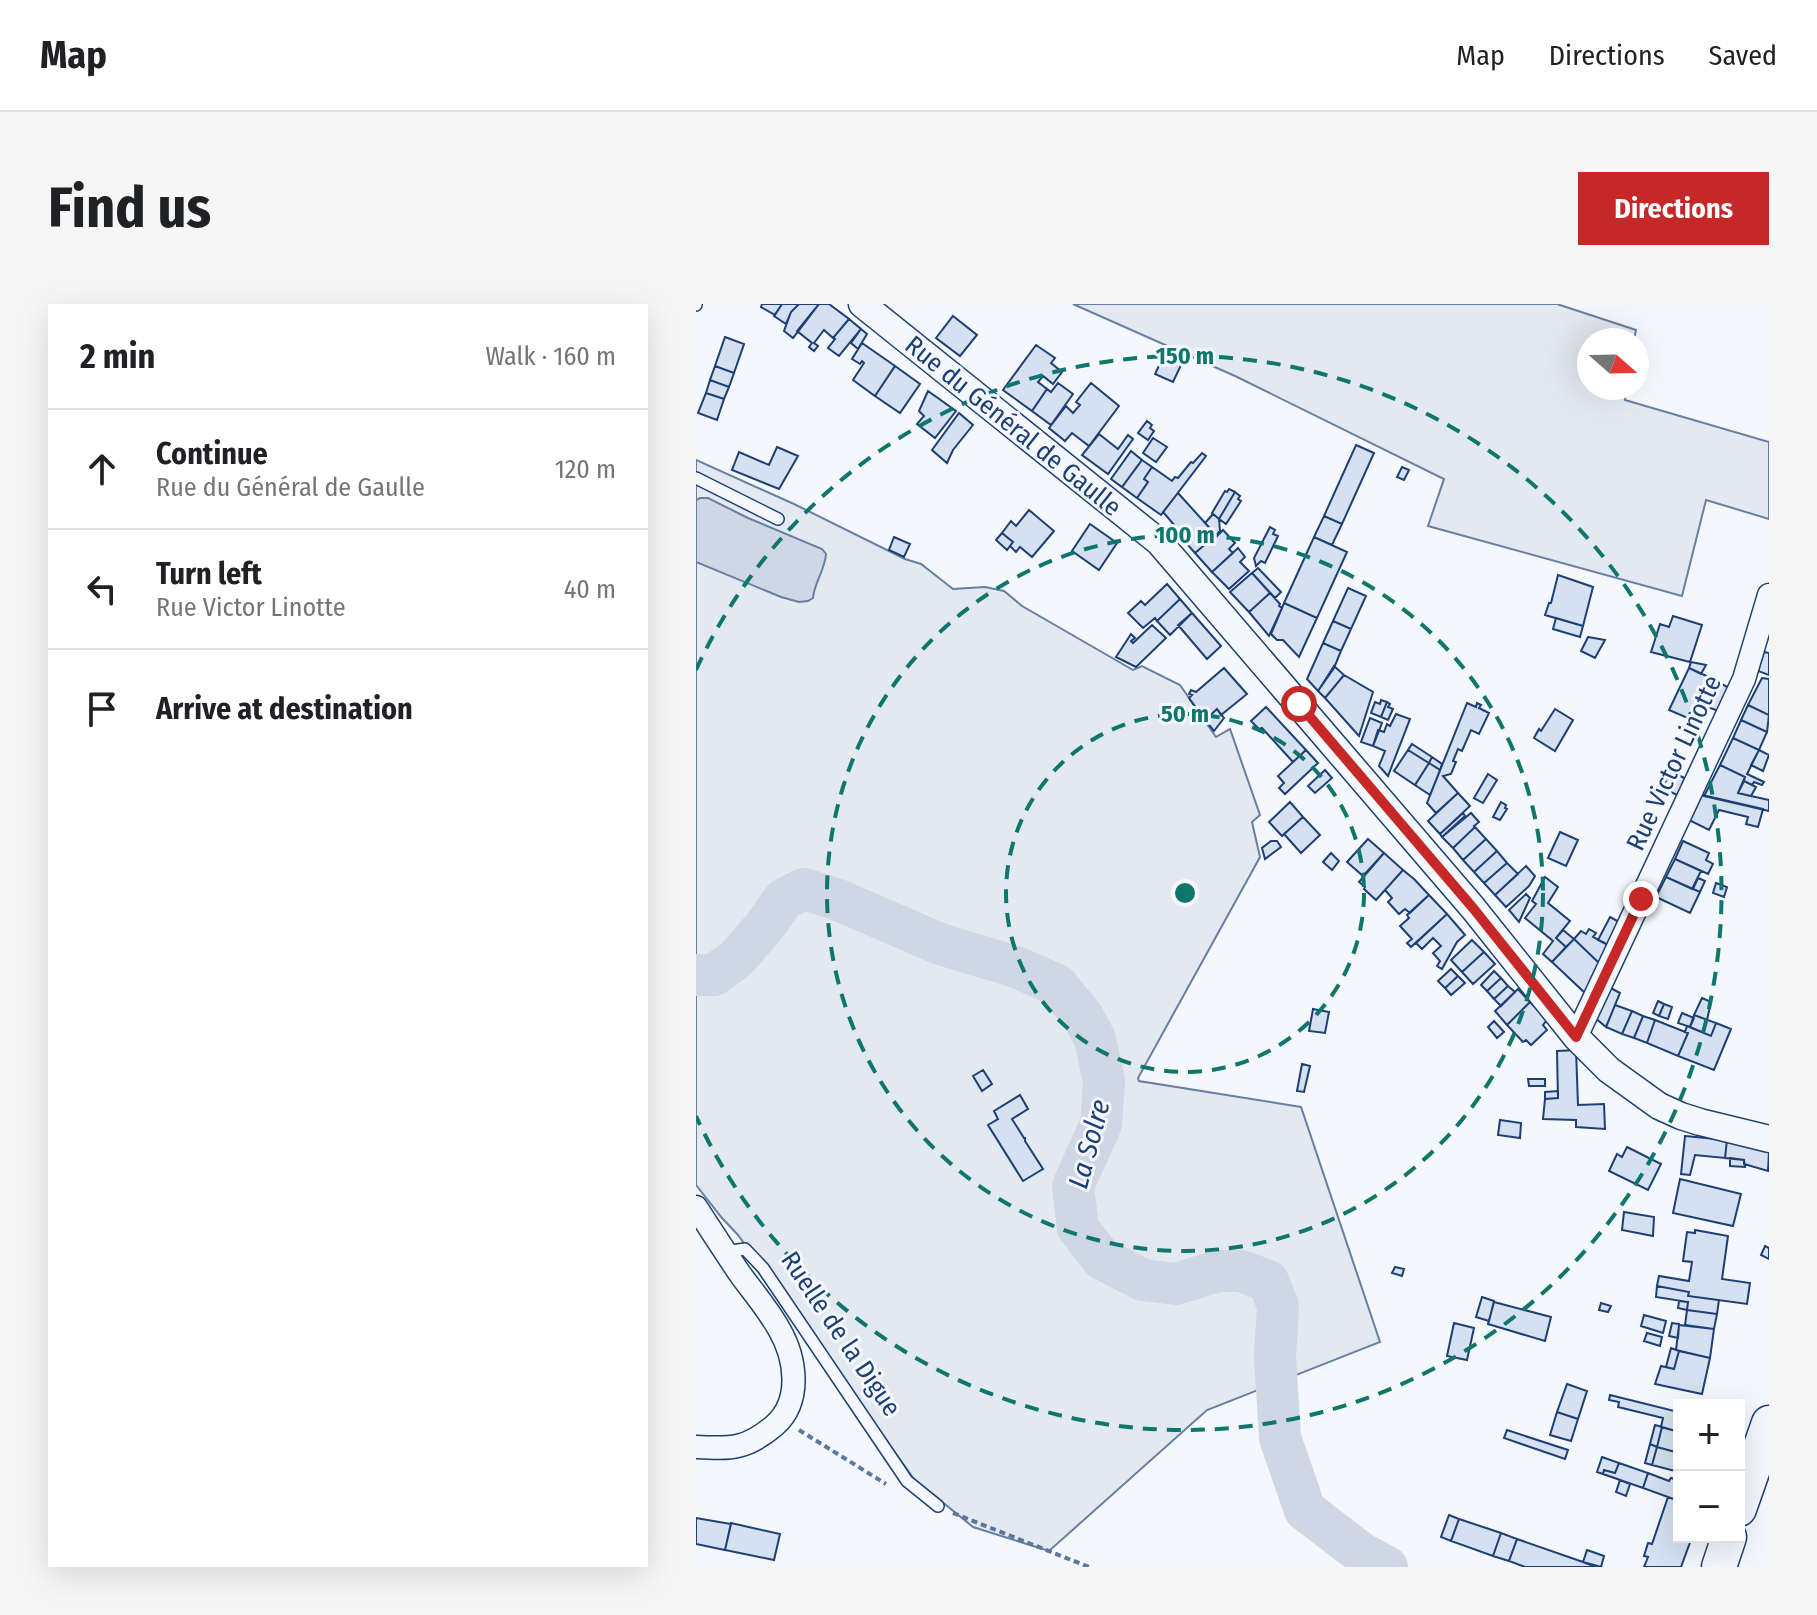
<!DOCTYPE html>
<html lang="en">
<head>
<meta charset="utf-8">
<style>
  :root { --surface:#fff; --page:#f6f6f6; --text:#202124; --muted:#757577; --line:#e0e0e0; --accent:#c62828 }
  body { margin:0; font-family:"Fira Sans Condensed",sans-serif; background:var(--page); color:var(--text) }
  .controls { position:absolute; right:24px; bottom:24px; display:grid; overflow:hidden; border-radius:0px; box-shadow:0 8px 32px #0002 }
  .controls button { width:72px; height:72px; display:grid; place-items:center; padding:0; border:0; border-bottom:2px solid var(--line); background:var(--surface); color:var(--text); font:40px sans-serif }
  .compass { position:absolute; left:881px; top:24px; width:72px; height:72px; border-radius:50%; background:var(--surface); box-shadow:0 8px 32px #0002; rotate:110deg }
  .stop { position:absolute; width:24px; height:24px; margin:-18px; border:6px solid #c62828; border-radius:50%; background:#fff }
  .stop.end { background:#c62828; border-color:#fff; box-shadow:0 2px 8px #0008 }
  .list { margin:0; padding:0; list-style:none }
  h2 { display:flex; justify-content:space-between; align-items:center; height:104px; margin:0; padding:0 32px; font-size:34px }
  h2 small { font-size:26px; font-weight:400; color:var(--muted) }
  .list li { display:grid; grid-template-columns:52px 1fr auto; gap:24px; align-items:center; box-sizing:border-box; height:120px; padding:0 32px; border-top:2px solid var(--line) }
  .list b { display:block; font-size:30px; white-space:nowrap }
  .list p { margin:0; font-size:26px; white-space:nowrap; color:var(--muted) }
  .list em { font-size:26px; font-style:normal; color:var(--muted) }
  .icon { flex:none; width:44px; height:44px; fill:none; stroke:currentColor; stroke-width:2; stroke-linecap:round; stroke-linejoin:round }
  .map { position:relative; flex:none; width:1073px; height:1263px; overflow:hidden; border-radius:0px }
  header { display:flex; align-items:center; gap:48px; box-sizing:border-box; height:112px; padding:0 40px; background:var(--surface); border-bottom:2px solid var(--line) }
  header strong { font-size:38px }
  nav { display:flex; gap:44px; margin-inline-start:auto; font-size:28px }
  .intro { display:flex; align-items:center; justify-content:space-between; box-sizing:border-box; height:192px; padding:0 48px }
  h1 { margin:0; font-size:56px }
  .button { padding:20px 36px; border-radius:0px; background:var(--accent); color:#fff; font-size:28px; font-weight:700 }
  main { display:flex; gap:48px; padding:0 48px }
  aside { flex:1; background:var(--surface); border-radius:0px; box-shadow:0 8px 32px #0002 }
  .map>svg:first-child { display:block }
  .green { fill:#e3e9f0; stroke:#687fa3; stroke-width:2 }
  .water { fill:#cfd7e4; stroke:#687fa3; stroke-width:2 }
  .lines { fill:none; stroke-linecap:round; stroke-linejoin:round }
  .river { stroke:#cfd7e4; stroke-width:42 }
  .building { fill:#d5e0f0; stroke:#1d3f73; stroke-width:2 }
  .service-casing { stroke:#1d3f73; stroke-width:14 }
  .minor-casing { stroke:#1d3f73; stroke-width:25 }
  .tertiary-casing { stroke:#1d3f73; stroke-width:29 }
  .primary-casing { stroke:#1d3f73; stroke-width:37 }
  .path { stroke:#5e769c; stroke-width:4; stroke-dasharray:6 4; stroke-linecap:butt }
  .service { stroke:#f4f7fb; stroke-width:11 }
  .minor { stroke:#f4f7fb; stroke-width:22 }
  .tertiary { stroke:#f4f7fb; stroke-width:26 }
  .primary { stroke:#f4f7fb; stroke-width:34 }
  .route { stroke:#c62828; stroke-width:10 }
  .ring { fill:none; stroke:#0f766e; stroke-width:4; stroke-dasharray:14 10 }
  .labels { text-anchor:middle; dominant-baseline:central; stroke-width:6; stroke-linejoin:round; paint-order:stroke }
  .street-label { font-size:26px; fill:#1d3f73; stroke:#f4f7fb }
  .water-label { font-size:28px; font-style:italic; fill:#1d3f73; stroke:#f4f7fb }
  .centre { fill:#0f766e; stroke:#f4f7fb; stroke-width:4 }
  .ring-label { font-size:24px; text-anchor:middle; font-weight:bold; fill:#0f766e; stroke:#f4f7fb; stroke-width:6; stroke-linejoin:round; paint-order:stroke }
</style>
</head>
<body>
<header>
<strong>Map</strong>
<nav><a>Map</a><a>Directions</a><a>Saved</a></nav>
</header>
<div class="intro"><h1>Find us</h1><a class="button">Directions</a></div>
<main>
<aside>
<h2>2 min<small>Walk · 160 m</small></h2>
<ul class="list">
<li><svg class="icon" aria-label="ahead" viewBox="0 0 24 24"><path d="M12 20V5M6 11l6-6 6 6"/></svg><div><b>Continue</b><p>Rue du Général de Gaulle</p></div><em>120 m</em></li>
<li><svg class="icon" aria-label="left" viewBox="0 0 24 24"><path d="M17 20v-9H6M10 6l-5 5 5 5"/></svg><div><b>Turn left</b><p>Rue Victor Linotte</p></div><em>40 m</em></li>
<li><svg class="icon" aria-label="arrive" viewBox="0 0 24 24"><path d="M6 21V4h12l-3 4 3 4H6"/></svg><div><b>Arrive at destination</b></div></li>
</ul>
</aside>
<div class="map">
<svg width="1073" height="1263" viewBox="0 0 1073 1263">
  <rect width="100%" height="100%" fill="#f4f7fb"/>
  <!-- green -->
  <path class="green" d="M 377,0 L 861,0 L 940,26 L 938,36 L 893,36 L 893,84 L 930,84 L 929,96 L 1073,138 L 1073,215 L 1010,196 L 986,292 L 732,222 L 748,175 L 539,72 Z
    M 0,156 L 98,200 L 209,255 L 225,260 L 257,285 L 289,283 L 308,287 L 326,302 L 437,366 L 446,362 L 484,381 L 520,433 L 534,425 L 564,511 L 556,518 L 564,553 L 442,774 L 443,777 L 605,803 L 684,1038 L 511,1106 L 353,1247 L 277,1223 L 218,1175 L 42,931 L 26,914 L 0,881 Z"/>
  <!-- water -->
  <path class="water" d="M 4,194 L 12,194 L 52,214 L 126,245 L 130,250 C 129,266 118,279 117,294 L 112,297 L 103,298 L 85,293 L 0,258 L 0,196 Z"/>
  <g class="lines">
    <!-- river -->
    <path class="river" d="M 0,671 L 18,671 L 40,655 L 68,623 L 88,595 L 108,585 L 140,595 L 244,640 L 320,663 L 361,681 L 387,713 L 399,735 L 408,778 L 405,820 L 377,882 L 382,924 L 406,955 L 447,976 L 480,980 L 522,967 L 545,967 L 572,977 L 582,1002 L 579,1052 L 584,1134 L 609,1206 L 665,1249 L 691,1263"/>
  </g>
  <!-- building -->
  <path class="building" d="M 66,0 L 86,0 L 79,11 L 65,3 Z
    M 86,0 L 103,0 L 95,8 L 90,20 L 78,12 Z
    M 103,0 L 123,0 L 97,34 L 88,27 L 95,8 Z
    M 123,0 L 133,0 L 153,15 L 137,34 L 128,26 L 118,39 L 122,42 L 118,47 L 113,43 L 116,39 L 101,27 Z
    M 257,12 L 281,31 L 264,52 L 240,34 Z
    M 153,15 L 165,25 L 143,52 L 132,44 L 139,35 L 137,34 Z
    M 165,25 L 171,30 L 162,45 L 155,39 Z
    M 29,33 L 48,40 L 38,69 L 19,62 Z
    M 166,39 L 199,62 L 179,92 L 157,76 L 168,59 L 166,57 L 164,60 L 156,55 Z
    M 340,41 L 359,54 L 355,59 L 366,68 L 357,80 L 347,72 L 342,78 L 351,85 L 336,107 L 307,86 Z
    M 468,51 L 486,59 L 477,78 L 459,70 Z
    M 19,62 L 38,69 L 33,83 L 14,76 Z
    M 199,62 L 224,80 L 204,109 L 179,92 Z
    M 14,76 L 33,83 L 28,95 L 10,89 Z
    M 362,79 L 377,90 L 355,121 L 336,107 L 351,85 L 355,88 Z
    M 395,79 L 423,102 L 393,142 L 376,129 L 369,137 L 353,124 L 370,102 L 377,109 L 384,101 L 380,98 Z
    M 232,87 L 260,107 L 239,134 L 221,120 L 228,112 L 223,107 Z
    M 10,89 L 28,95 L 21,116 L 2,109 Z
    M 263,109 L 277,121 L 257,146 L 251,159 L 236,146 Z
    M 451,117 L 456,121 L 454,124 L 458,127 L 452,136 L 442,129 Z
    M 403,130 L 422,145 L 432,131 L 437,135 L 412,170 L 386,151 Z
    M 457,134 L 471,143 L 460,158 L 447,149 Z
    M 660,141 L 678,149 L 646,220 L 628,212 Z
    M 81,143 L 102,152 L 83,185 L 36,166 L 43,148 L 73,161 Z
    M 435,147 L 446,156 L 426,183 L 415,175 Z
    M 506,149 L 510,152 L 465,211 L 441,194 L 452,178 L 448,175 L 456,163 L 476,177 L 479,173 L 482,174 L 495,158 L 497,159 Z
    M 446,156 L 456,163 L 448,175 L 452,178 L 441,194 L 426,183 Z
    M 706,163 L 713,166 L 708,176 L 701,173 Z
    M 533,185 L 539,188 L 523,215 L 516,209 L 529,187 L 531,188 Z
    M 539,188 L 544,192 L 542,195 L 545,197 L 530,220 L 523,215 Z
    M 482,189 L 520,231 L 499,249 L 484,232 L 486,230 L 467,208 Z
    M 333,206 L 358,227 L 336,253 L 324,243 L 320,248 L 314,242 L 317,238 L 306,229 L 315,217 L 320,222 Z
    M 517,210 L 523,215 L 524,227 L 520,231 L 509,219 Z
    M 628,212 L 646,220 L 636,241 L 618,233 Z
    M 394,220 L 421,239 L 403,266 L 376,247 Z
    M 574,223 L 579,226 L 577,230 L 582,232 L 569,259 L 565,257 L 560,262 L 558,254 Z
    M 527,226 L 539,239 L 533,245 L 537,249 L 516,268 L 499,249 L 520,231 L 521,232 Z
    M 306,229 L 317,238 L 311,246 L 300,236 Z
    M 198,233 L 214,240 L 208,253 L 193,246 Z
    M 618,233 L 651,248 L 621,314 L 588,299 Z
    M 542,244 L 549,253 L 544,258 L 553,267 L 533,285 L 516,268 Z
    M 562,264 L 585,288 L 579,294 L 556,269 Z
    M 556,269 L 574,289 L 553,308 L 534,288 Z
    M 862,271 L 897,283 L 887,322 L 849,311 L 853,299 L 855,299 Z
    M 471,280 L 484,295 L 461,317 L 459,314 L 447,324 L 432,309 L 445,297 L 449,301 Z
    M 652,284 L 670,292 L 655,325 L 637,317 Z
    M 574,289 L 584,300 L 583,302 L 586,304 L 573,332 L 553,308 Z
    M 484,295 L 496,309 L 474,331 L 461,317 Z
    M 588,299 L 621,314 L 603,353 L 587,336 L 581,336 L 575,330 Z
    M 496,309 L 525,342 L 511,355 L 482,321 Z
    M 977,312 L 1006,321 L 994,358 L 955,348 L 964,320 L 973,323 Z
    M 860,314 L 887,322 L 884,333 L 857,325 Z
    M 637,317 L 655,325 L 645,347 L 627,339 Z
    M 456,321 L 470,334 L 440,363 L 420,353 L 435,330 L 439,334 L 435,337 L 437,339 Z
    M 892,333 L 909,336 L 899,354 L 885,347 Z
    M 627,339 L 645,347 L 638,364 L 622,387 L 611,375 Z
    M 1068,348 L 1073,349 L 1073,371 L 1062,367 Z
    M 995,358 L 1010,361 L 1005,370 L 993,364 Z
    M 638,362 L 648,371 L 629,394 L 622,387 Z
    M 528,364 L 551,390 L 525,411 L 521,405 L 509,416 L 493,394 L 496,391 L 493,390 L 495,386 L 500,388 Z
    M 993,364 L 1013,373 L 994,415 L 973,406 Z
    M 648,371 L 677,388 L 663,432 L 629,394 Z
    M 1013,373 L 1035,385 L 1025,408 L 1001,399 Z
    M 1066,374 L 1073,375 L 1073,411 L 1052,401 Z
    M 685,396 L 691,398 L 685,413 L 675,409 L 679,398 L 684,400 Z
    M 691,398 L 694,400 L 692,403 L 697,405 L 692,416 L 685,413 Z
    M 771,399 L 780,403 L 781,399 L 785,401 L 783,404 L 793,409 L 783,430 L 775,426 L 766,447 L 762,445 L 757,457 L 760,458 L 755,470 L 747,472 L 762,489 L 740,509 L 731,499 Z
    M 1052,401 L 1073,411 L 1071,428 L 1045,416 Z
    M 570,403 L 610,446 L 597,458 L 566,424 L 563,425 L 555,417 Z
    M 521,405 L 528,414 L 518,427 L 509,416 Z
    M 859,405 L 877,416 L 859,447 L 838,434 L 843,425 L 845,427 Z
    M 700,410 L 714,415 L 692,472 L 683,462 L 689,447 L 677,442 L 682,426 L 688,428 L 691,420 L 694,422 Z
    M 674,414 L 686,419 L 677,442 L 665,438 Z
    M 1045,416 L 1071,428 L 1063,446 L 1037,434 Z
    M 1037,434 L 1063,446 L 1051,470 L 1068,478 L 1066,481 L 1058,478 L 1056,481 L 1048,477 L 1049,473 L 1024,461 Z
    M 716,440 L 736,453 L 733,459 L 712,446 Z
    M 610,446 L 622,459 L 589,490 L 583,484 L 588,479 L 582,472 Z
    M 712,446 L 733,459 L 719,481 L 698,467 Z
    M 1063,446 L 1073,451 L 1067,467 L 1055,461 Z
    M 736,453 L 746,460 L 744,466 L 733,459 Z
    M 733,459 L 744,466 L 734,491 L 719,481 Z
    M 1024,461 L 1049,473 L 1042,489 L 1073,496 L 1073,507 L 1008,492 Z
    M 629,466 L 636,474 L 619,489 L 612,482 Z
    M 975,467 L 990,475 L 981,491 L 966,484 Z
    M 792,470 L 801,476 L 787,499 L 778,494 Z
    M 1048,477 L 1060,483 L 1055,492 L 1042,489 Z
    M 762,489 L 774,502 L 744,530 L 732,517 Z
    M 1002,490 L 1067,505 L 1062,523 L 1050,520 L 1052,513 L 1023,506 L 1013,526 L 991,515 Z
    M 594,498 L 607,513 L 586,532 L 573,518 Z
    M 805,498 L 810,501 L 809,504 L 811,505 L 804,516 L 797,513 Z
    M 767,509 L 769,512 L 746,533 L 744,530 Z
    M 775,509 L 783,518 L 778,522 L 779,523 L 757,544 L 746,533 Z
    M 607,513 L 624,531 L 605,549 L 588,530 Z
    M 779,523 L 790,535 L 767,556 L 757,544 Z
    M 864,528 L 882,536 L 870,562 L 852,554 Z
    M 672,535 L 688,549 L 667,572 L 651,558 Z
    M 790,535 L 801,547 L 778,568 L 767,556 Z
    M 575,537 L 581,537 L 585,543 L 569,555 L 566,544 Z
    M 987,537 L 1013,549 L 1010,556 L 1017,560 L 1012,570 L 979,555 Z
    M 801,547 L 811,559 L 788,579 L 778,568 Z
    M 635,549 L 643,557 L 636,566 L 627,558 Z
    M 688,549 L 707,566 L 680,596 L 668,585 L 669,583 L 663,578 Z
    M 979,555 L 1005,567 L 996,585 L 970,573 Z
    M 811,559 L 822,570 L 799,591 L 788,579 Z
    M 830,562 L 839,572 L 833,582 L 810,603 L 799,591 Z
    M 707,566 L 718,575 L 733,591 L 714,609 L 709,605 L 703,610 L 692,598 L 696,594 L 689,586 Z
    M 849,573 L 862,583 L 852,599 L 874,617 L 860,634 L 870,643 L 856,658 L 847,650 L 857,637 L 829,614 L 840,600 L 836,597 Z
    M 970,573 L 1004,588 L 994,609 L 960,593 Z
    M 1002,574 L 1009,577 L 1004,588 L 997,585 Z
    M 1020,579 L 1031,583 L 1028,593 L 1017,589 Z
    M 830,590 L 834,594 L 823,618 L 813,606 Z
    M 733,591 L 751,610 L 715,643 L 711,639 L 716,635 L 704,622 L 713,614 L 711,611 Z
    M 751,610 L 769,631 L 761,638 L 746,665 L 741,662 L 744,657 L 737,649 L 745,642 L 737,634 L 726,645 L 720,639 Z
    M 914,613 L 925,619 L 914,642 L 902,636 Z
    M 893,625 L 900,629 L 897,633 L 914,642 L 904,660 L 878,635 L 885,627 L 890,630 Z
    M 867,626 L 878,635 L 870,643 L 860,634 Z
    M 878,635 L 904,660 L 889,689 L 856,658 Z
    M 776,636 L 788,648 L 766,668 L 755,656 Z
    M 788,648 L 799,660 L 777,680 L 766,668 Z
    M 755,665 L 762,672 L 749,684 L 742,677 Z
    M 798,667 L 805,674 L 791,687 L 785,681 Z
    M 762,672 L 769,679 L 755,691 L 749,684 Z
    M 805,674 L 812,682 L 798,695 L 791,687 Z
    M 812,682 L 819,688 L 805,702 L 798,695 Z
    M 911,682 L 924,689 L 910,723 L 898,713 Z
    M 822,685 L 834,698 L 811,721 L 799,707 Z
    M 1006,694 L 1015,698 L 1011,716 L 998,711 Z
    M 962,697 L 968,700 L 963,712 L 957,709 Z
    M 834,698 L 851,716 L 847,721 L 851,726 L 835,741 L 830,736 L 827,738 L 811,721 Z
    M 968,700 L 976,703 L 972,715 L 963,712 Z
    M 919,701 L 936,707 L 926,730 L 910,723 Z
    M 617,705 L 633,708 L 629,729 L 613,727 Z
    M 936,707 L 947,712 L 938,734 L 926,730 Z
    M 986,709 L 998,714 L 994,723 L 982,719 Z
    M 998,711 L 1020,719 L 1015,732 L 994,723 Z
    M 947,712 L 959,716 L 951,739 L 938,734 Z
    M 959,716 L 992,729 L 982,752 L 951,739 Z
    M 798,717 L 808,728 L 801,734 L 792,723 Z
    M 1020,719 L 1035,725 L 1018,766 L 982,752 L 992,729 L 989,728 L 991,722 L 1015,732 Z
    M 880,746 L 882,801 L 908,800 L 909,825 L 880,823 L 880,816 L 847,815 L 849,795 L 862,794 L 861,747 Z
    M 606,760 L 614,762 L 608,788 L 601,787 Z
    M 287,766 L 296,780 L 286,787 L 277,772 Z
    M 832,775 L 849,775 L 849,782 L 833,782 Z
    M 862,787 L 862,794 L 849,795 L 849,788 Z
    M 324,791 L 332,805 L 316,815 L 328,834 L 329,834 L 329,837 L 347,865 L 327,877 L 292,821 L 302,815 L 298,807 Z
    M 804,816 L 825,819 L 824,834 L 802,831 Z
    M 989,832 L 1031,836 L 1029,854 L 999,851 L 994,871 L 985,870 Z
    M 1031,836 L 1073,848 L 1072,867 L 1048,860 L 1048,856 L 1029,854 Z
    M 931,843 L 965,860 L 952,886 L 913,867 L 921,850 L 926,853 Z
    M 1034,854 L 1048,856 L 1049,863 L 1034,862 Z
    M 984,875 L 1045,890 L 1037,922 L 977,909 Z
    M 928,908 L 958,913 L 957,932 L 926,926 Z
    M 999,926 L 1032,932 L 1026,975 L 1054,979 L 1051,1000 L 992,992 L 993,988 L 961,982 L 963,972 L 993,977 L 996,958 L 987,957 L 991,928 L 999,929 Z
    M 1069,942 L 1073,944 L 1073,955 L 1065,951 Z
    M 699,963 L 708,965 L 706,972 L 696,969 Z
    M 961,982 L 993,988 L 992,992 L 1023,996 L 1021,1010 L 991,1006 L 992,998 L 960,993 Z
    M 786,993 L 798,997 L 793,1017 L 780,1013 Z
    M 983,997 L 992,998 L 991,1006 L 982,1004 Z
    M 798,998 L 855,1013 L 849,1037 L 792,1020 Z
    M 905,999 L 915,1002 L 912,1008 L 903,1006 Z
    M 991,1006 L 1021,1010 L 1018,1025 L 989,1021 Z
    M 948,1011 L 970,1017 L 967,1029 L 945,1022 Z
    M 758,1019 L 778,1024 L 771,1056 L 751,1052 Z
    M 976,1019 L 983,1020 L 982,1034 L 973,1032 Z
    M 983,1021 L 1018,1025 L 1014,1054 L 980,1046 Z
    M 951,1029 L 966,1033 L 964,1042 L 948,1037 Z
    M 975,1044 L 983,1047 L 978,1065 L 970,1063 Z
    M 983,1047 L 1014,1054 L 1006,1090 L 959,1080 L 965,1062 L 978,1065 Z
    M 871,1080 L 891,1087 L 882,1115 L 861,1108 Z
    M 914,1091 L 982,1108 L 983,1107 L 983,1128 L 965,1123 L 967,1114 L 922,1103 L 923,1098 L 913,1096 Z
    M 861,1108 L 882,1115 L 875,1137 L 854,1131 Z
    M 959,1121 L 966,1123 L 961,1143 L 954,1140 Z
    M 966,1123 L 983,1128 L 983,1149 L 961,1143 Z
    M 811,1126 L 872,1146 L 869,1155 L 808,1134 Z
    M 954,1140 L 961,1143 L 956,1161 L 949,1159 Z
    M 961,1143 L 983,1149 L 983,1168 L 956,1161 Z
    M 906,1153 L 923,1159 L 919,1169 L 908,1166 L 907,1170 L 901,1168 Z
    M 923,1159 L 952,1169 L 947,1184 L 907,1170 L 908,1166 L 919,1169 Z
    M 952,1169 L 973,1177 L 975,1174 L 983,1176 L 983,1197 L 947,1184 Z
    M 924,1176 L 934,1180 L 930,1192 L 920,1188 Z
    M 972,1193 L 983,1197 L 983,1233 L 996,1233 L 985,1263 L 948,1263 L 952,1253 L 948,1252 L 952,1239 L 956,1240 Z
    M 753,1211 L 763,1215 L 755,1237 L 745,1233 Z
    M 0,1214 L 35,1220 L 29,1246 L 0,1240 Z
    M 763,1215 L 805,1229 L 797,1252 L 755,1237 Z
    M 35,1219 L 84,1230 L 78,1256 L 29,1246 Z
    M 805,1229 L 821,1235 L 813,1257 L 797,1252 Z
    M 821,1235 L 887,1258 L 900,1263 L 829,1263 L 813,1257 Z
    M 891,1246 L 908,1252 L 905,1263 L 887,1258 Z"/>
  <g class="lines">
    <defs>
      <path id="service" d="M 0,1 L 0,0
        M 0,174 L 82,215
        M 29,948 L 49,945 L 67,964 L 211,1177 L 242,1202"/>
      <path id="minor" d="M 880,733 L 1048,375 L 1073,291
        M 0,903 C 15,926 29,948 44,970 C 57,988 72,1005 83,1025 C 100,1054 106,1097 79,1121 C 51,1145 36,1145 0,1143"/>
      <path id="tertiary" d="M 166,0 L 463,238 L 777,604 L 880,733 L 913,766 L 963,802 L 985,812 L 1004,818 L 1073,835"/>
      <path id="primary" d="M 1043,1205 L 1073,1119
        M 1023,1263 L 1033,1233"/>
    </defs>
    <!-- service casing -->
    <use href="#service" class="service-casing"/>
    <!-- minor casing -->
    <use href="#minor" class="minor-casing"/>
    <!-- tertiary casing -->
    <use href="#tertiary" class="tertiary-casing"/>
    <!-- primary casing -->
    <use href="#primary" class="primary-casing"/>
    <!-- path -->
    <path class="path" d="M 103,1126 L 190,1180
      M 257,1209 L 393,1263"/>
    <!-- service -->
    <use href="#service" class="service"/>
    <!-- minor -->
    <use href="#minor" class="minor"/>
    <!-- tertiary -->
    <use href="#tertiary" class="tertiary"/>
    <!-- primary -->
    <use href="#primary" class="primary"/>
  </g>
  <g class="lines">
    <!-- route -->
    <path class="route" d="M 603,400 L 777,604 L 880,733 L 945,595"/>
  </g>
  <!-- distance rings -->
  <g class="ring">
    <circle cx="489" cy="589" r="179"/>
    <circle cx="489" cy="589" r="358"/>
    <path d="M0 366A537 537 0 1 1 0 812"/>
  </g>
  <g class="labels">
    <!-- street labels -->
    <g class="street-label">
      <text transform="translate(317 122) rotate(39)">Rue du Général de Gaulle</text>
      <text transform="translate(978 459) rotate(-65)">Rue Victor Linotte</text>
      <text transform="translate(145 1030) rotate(56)">Ruelle de la Digue</text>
    </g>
    <!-- water labels -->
    <g class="water-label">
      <text transform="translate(393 840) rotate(-75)">La Solre</text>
    </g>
  </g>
  <circle cx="489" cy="589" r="12" class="centre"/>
  <g class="ring-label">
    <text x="489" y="60">150 m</text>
    <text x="489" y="239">100 m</text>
    <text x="489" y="418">50 m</text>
  </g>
</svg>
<div class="controls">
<button>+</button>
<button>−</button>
</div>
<svg class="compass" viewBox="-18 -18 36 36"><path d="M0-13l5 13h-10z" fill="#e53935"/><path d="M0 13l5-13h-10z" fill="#757577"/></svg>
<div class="stop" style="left:603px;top:400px"></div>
<div class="stop end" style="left:945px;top:595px"></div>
</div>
</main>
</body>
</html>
